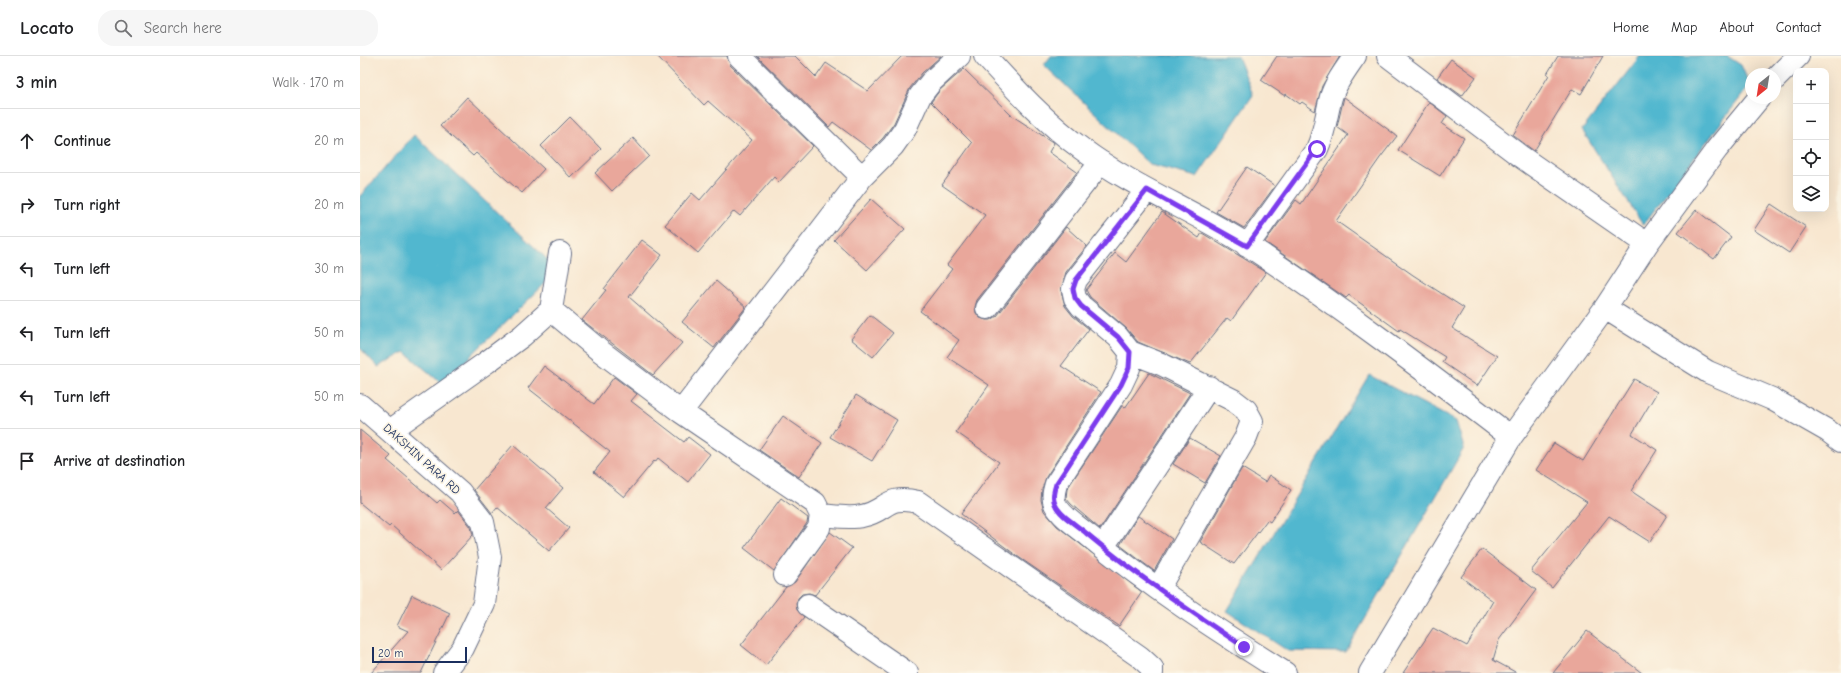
<!DOCTYPE html>
<html lang="en">
<head>
<meta charset="utf-8">
<style>
  :root { --surface:#fff; --page:#f6f6f6; --text:#202124; --muted:#757577; --line:#e0e0e0 }
  body { margin:0; font-family:"Comic Neue",sans-serif; background:var(--page); color:var(--text) }
  .controls { position:absolute; right:12px; top:12px; display:grid; overflow:hidden; border-radius:8px; box-shadow:0 4px 16px #0002 }
  .controls button { width:36px; height:36px; display:grid; place-items:center; padding:0; border:0; border-bottom:1px solid var(--line); background:var(--surface); color:var(--text); font:20px sans-serif }
  .compass { position:absolute; left:1385px; top:12px; width:36px; height:36px; border-radius:50%; background:var(--surface); box-shadow:0 4px 16px #0002; rotate:210deg }
  .scale { position:absolute; left:12px; bottom:10px; width:95px; box-sizing:border-box; padding-left:4px; border:2px solid #1b2f5e; border-top:0; font-size:11px; line-height:14px; white-space:nowrap; color:#1b2f5e; -webkit-text-stroke:3px #fcf5e5; paint-order:stroke }
  .stop { position:absolute; width:12px; height:12px; margin:-9px; border:3px solid #7c3aed; border-radius:50%; background:#fff }
  .stop.end { background:#7c3aed; border-color:#fff; box-shadow:0 1px 4px #0008 }
  .list { margin:0; padding:0; list-style:none }
  h2 { display:flex; justify-content:space-between; align-items:center; height:52px; margin:0; padding:0 16px; font-size:17px }
  h2 small { font-size:13px; font-weight:400; color:var(--muted) }
  .list li { display:grid; grid-template-columns:26px 1fr auto; gap:12px; align-items:center; box-sizing:border-box; height:64px; padding:0 16px; border-top:1px solid var(--line) }
  .list b { display:block; font-size:15px; white-space:nowrap }
  .list em { font-size:13px; font-style:normal; color:var(--muted) }
  .icon { flex:none; width:22px; height:22px; fill:none; stroke:currentColor; stroke-width:2; stroke-linecap:round; stroke-linejoin:round }
  .map { position:relative; flex:none; width:1481px; height:617px; overflow:hidden }
  header { display:flex; align-items:center; gap:24px; box-sizing:border-box; height:56px; padding:0 20px; background:var(--surface); border-bottom:1px solid var(--line) }
  header strong { font-size:19px }
  nav { display:flex; gap:22px; margin-inline-start:auto; font-size:14px }
  .search { width:280px; height:36px; background:var(--page); display:flex; align-items:center; gap:10px; box-sizing:border-box; padding:0 14px; border-radius:16px; color:var(--muted); font-size:15px }
  main { display:flex }
  aside { flex:1; background:var(--surface) }
  .map>svg:first-child { display:block }
  .water { fill:#51b7cf; stroke:#367396 }
  .building { fill:#e9a79b }
  .lines { fill:none; stroke-linecap:round; stroke-linejoin:round }
  .street-casing { stroke:#686f86; stroke-width:24 }
  .street { stroke:#fff; stroke-width:22 }
  .route { stroke:#7c3aed; stroke-width:5 }
  .labels { text-anchor:middle; dominant-baseline:central; stroke-width:3.5; stroke-linejoin:round; paint-order:stroke }
  .street-label { font-size:12px; fill:#1b2f5e; stroke:#fcf5e5 }
</style>
</head>
<body>
<header>
<strong>Locato</strong>
<div class="search"><svg class="icon" aria-label="search" viewBox="0 0 24 24"><circle cx="10" cy="10" r="6"/><path d="M15 15l6 6"/></svg>Search here</div>
<nav><a>Home</a><a>Map</a><a>About</a><a>Contact</a></nav>
</header>
<main>
<aside>
<h2>3 min<small>Walk · 170 m</small></h2>
<ul class="list">
<li><svg class="icon" aria-label="ahead" viewBox="0 0 24 24"><path d="M12 20V5M6 11l6-6 6 6"/></svg><div><b>Continue</b></div><em>20 m</em></li>
<li><svg class="icon" aria-label="right" viewBox="0 0 24 24"><path d="M7 20v-9h11M14 6l5 5-5 5"/></svg><div><b>Turn right</b></div><em>20 m</em></li>
<li><svg class="icon" aria-label="left" viewBox="0 0 24 24"><path d="M17 20v-9H6M10 6l-5 5 5 5"/></svg><div><b>Turn left</b></div><em>30 m</em></li>
<li><svg class="icon" aria-label="left" viewBox="0 0 24 24"><path d="M17 20v-9H6M10 6l-5 5 5 5"/></svg><div><b>Turn left</b></div><em>50 m</em></li>
<li><svg class="icon" aria-label="left" viewBox="0 0 24 24"><path d="M17 20v-9H6M10 6l-5 5 5 5"/></svg><div><b>Turn left</b></div><em>50 m</em></li>
<li><svg class="icon" aria-label="arrive" viewBox="0 0 24 24"><path d="M6 21V4h12l-3 4 3 4H6"/></svg><div><b>Arrive at destination</b></div></li>
</ul>
</aside>
<div class="map">
<svg width="1481" height="617" viewBox="0 0 1481 617">
  <rect width="100%" height="100%" fill="#fcf5e5"/>
  <filter id="ink" filterUnits="userSpaceOnUse"><feTurbulence type="fractalNoise" baseFrequency=".025" numOctaves="2"/><feDisplacementMap in="SourceGraphic" scale="8" xChannelSelector="R" yChannelSelector="G"/><feConvolveMatrix kernelMatrix="1 2 1 2 8 2 1 2 1" color-interpolation-filters="sRGB"/></filter>
  <filter id="wash" filterUnits="userSpaceOnUse"><feTurbulence type="fractalNoise" baseFrequency=".012" numOctaves="4" result="noise"/><feDisplacementMap in="SourceGraphic" scale="16" xChannelSelector="R" yChannelSelector="G"/><feGaussianBlur stdDeviation="0.9" result="paint"/><feColorMatrix in="noise" values="0 0 0 0 0 0 0 0 0 0 0 0 0 0 0 0 0 1.4 0 .05"/><feComposite in="paint" operator="in"/></filter>
  <g filter="url(#wash)">
    <rect width="100%" height="100%" fill="#f8e7d0"/>
    <!-- water -->
    <path class="water" d="M 691,0 L 878,0 L 893,39 L 837,121 L 790,109 L 684,9 Z
      M 1280,0 L 1367,0 L 1381,9 L 1390,29 L 1283,169 L 1222,74 Z
      M 54,79 L 199,214 L 82,328 L 45,296 L 18,311 L 0,292 L 0,140 Z
      M 1009,319 L 1096,365 L 1104,392 L 986,596 L 928,595 L 867,555 Z"/>
    <g id="blocks">
      <!-- building -->
      <path class="building" d="M 297,0 L 367,0 L 370,9 L 453,90 L 419,126 L 414,121 L 380,160 L 374,155 L 338,197 L 305,169 L 332,137 L 340,144 L 392,84 L 348,45 L 344,49 Z
        M 397,0 L 435,0 L 456,21 L 466,7 L 508,35 L 542,0 L 581,0 L 562,17 L 550,32 L 534,67 L 523,82 L 511,94 L 473,66 L 469,71 Z
        M 917,0 L 980,0 L 962,30 L 955,55 L 942,46 L 940,48 L 926,38 L 925,40 L 901,24 Z
        M 1198,0 L 1243,0 L 1221,38 L 1212,33 L 1174,95 L 1153,79 L 1189,19 L 1187,18 Z
        M 1091,3 L 1116,21 L 1102,40 L 1077,22 Z
        M 604,13 L 651,59 L 694,87 L 689,96 L 717,116 L 617,244 L 615,251 L 616,257 L 620,262 L 626,264 L 631,264 L 637,260 L 706,171 L 727,190 L 706,216 L 701,235 L 705,250 L 713,260 L 729,273 L 701,310 L 741,336 L 686,421 L 682,433 L 681,444 L 684,455 L 697,470 L 782,536 L 759,570 L 657,500 L 601,458 L 639,406 L 596,376 L 629,329 L 587,301 L 599,284 L 560,255 L 592,213 L 587,209 L 625,159 L 582,129 L 612,87 L 571,46 L 580,34 Z
        M 107,41 L 184,113 L 162,137 L 116,97 L 113,100 L 80,70 Z
        M 984,41 L 1037,80 L 1020,102 L 976,165 L 1053,219 L 1104,252 L 1092,272 L 1137,300 L 1117,330 L 1082,306 L 1085,301 L 1040,273 L 1039,275 L 989,239 L 986,242 L 905,186 L 936,144 L 941,148 L 988,79 L 977,71 Z
        M 1069,46 L 1087,60 L 1082,68 L 1104,82 L 1080,120 L 1038,94 Z
        M 210,61 L 241,93 L 211,122 L 181,90 Z
        M 273,82 L 289,100 L 252,135 L 235,117 Z
        M 887,111 L 915,130 L 884,172 L 856,156 Z
        M 511,143 L 545,173 L 507,214 L 474,184 Z
        M 1411,148 L 1446,171 L 1429,197 L 1394,174 Z
        M 1336,154 L 1371,181 L 1354,203 L 1318,176 Z
        M 802,156 L 839,182 L 842,177 L 906,216 L 871,265 L 867,262 L 830,308 L 778,286 L 766,272 L 730,241 L 726,234 L 755,197 L 766,206 Z
        M 282,184 L 302,199 L 269,241 L 322,287 L 293,319 L 222,264 L 246,234 L 244,233 Z
        M 356,225 L 386,251 L 354,292 L 322,266 Z
        M 510,259 L 533,277 L 513,301 L 491,283 Z
        M 184,310 L 234,348 L 254,321 L 277,338 L 271,345 L 324,386 L 328,381 L 350,398 L 328,426 L 298,402 L 295,406 L 294,405 L 264,441 L 234,416 L 250,396 L 168,332 Z
        M 789,317 L 830,337 L 740,473 L 711,448 L 706,442 L 707,433 L 762,350 L 765,352 Z
        M 1274,323 L 1297,336 L 1272,378 L 1297,394 L 1271,435 L 1307,459 L 1290,486 L 1249,460 L 1192,532 L 1171,515 L 1227,446 L 1176,414 L 1194,387 L 1223,405 Z
        M 496,339 L 537,364 L 512,405 L 470,381 Z
        M 423,360 L 462,387 L 439,421 L 399,394 Z
        M 0,374 L 31,400 L 27,404 L 77,447 L 80,444 L 95,457 L 98,454 L 111,471 L 113,479 L 81,514 L 31,469 L 29,471 L 0,447 Z
        M 830,382 L 861,400 L 845,427 L 813,408 Z
        M 153,389 L 203,432 L 186,452 L 209,472 L 189,495 L 137,451 L 132,457 L 114,434 Z
        M 882,412 L 905,426 L 909,419 L 931,434 L 910,466 L 907,464 L 874,508 L 840,486 Z
        M 421,442 L 448,462 L 447,467 L 414,515 L 384,492 Z
        M 778,460 L 812,483 L 794,515 L 760,489 Z
        M 470,476 L 492,492 L 455,539 L 449,537 L 442,538 L 438,542 L 436,548 L 437,554 L 444,561 L 406,609 L 381,589 L 426,531 L 435,526 Z
        M 1122,493 L 1176,534 L 1139,584 L 1133,604 L 1157,617 L 1043,617 L 1073,572 L 1107,590 L 1133,545 L 1101,521 Z
        M 52,539 L 90,557 L 61,617 L 11,617 L 48,575 L 37,570 Z
        M 1227,575 L 1282,617 L 1193,617 Z"/>
    </g>
  </g>
  <g filter="url(#ink)">
    <use href="#blocks" fill-opacity="0" stroke="#686f86" stroke-width="1"/>
    <g class="lines">
      <defs>
        <path id="street" d="M 379,0 L 502,121
          M 625,0 C 655,33 686,67 722,93 C 774,132 835,155 889,190 C 979,250 1065,315 1151,381 L 1010,617
          M 1028,0 L 1160,100 L 1287,188 L 1245,252 L 1151,381
          M 1415,23 L 1438,0
          M 787,134 L 716,224 L 713,233 L 715,242 L 721,250 L 758,281 L 770,296 L 769,312 L 761,329 L 696,428 C 694,435 692,441 695,448 C 701,460 718,471 728,479 C 790,531 857,574 925,617
          M 1287,188 L 1357,93 L 1399,42
          M 887,190 L 957,93 C 965,76 966,59 971,41 C 976,26 986,13 995,0
          M 627,252 L 741,106
          M 1245,252 L 1348,316 L 1412,343 L 1468,375 L 1481,385
          M 191,254 L 239,294 L 321,356 L 455,447 L 461,459 L 459,472 L 425,519
          M 770,296 L 801,308 L 873,344 L 886,354 L 892,365 L 886,381 L 798,533
          M 0,349 L 100,436 L 123,466 L 130,501 L 124,548 L 103,592 L 84,617
          M 321,356 L 502,121 L 533,90 L 545,73 L 560,40 L 571,26 L 599,0
          M 31,374 L 127,306 L 162,280 L 191,254 L 200,197
          M 461,459 C 474,460 489,463 502,460 C 528,455 525,438 558,446 L 780,601 L 792,612 L 792,617
          M 743,491 L 849,331
          M 448,549 L 547,617"/>
      </defs>
      <!-- street casing -->
      <use href="#street" class="street-casing"/>
      <!-- street -->
      <use href="#street" class="street"/>
    </g>
  </g>
  <g class="lines" filter="url(#ink)">
    <!-- route -->
    <path class="route" d="M 884,591 C 830,555 776,519 726,477 C 717,469 700,460 695,448 C 692,441 694,435 696,428 L 761,329 L 769,312 L 770,296 L 758,281 L 721,250 L 715,242 L 713,233 L 716,224 L 787,134 L 887,190 L 957,93"/>
  </g>
  <g class="labels">
    <!-- street labels -->
    <g class="street-label">
      <text transform="translate(62 403) rotate(42)">DAKSHIN PARA RD</text>
    </g>
  </g>
</svg>
<div class="controls">
<button>+</button>
<button>−</button>
<button><svg class="icon" aria-label="locate" viewBox="0 0 24 24"><circle cx="12" cy="12" r="6"/><path d="M12 2v4M12 18v4M2 12h4M18 12h4"/></svg></button>
<button><svg class="icon" aria-label="layers" viewBox="0 0 24 24"><path d="M12 4l9 5-9 5-9-5zM3 14l9 5 9-5"/></svg></button>
</div>
<svg class="compass" viewBox="-18 -18 36 36"><path d="M0-13l5 13h-10z" fill="#e53935"/><path d="M0 13l5-13h-10z" fill="#757577"/></svg>
<div class="scale">20 m</div>
<div class="stop" style="left:957px;top:93px"></div>
<div class="stop end" style="left:884px;top:591px"></div>
</div>
</main>
</body>
</html>
